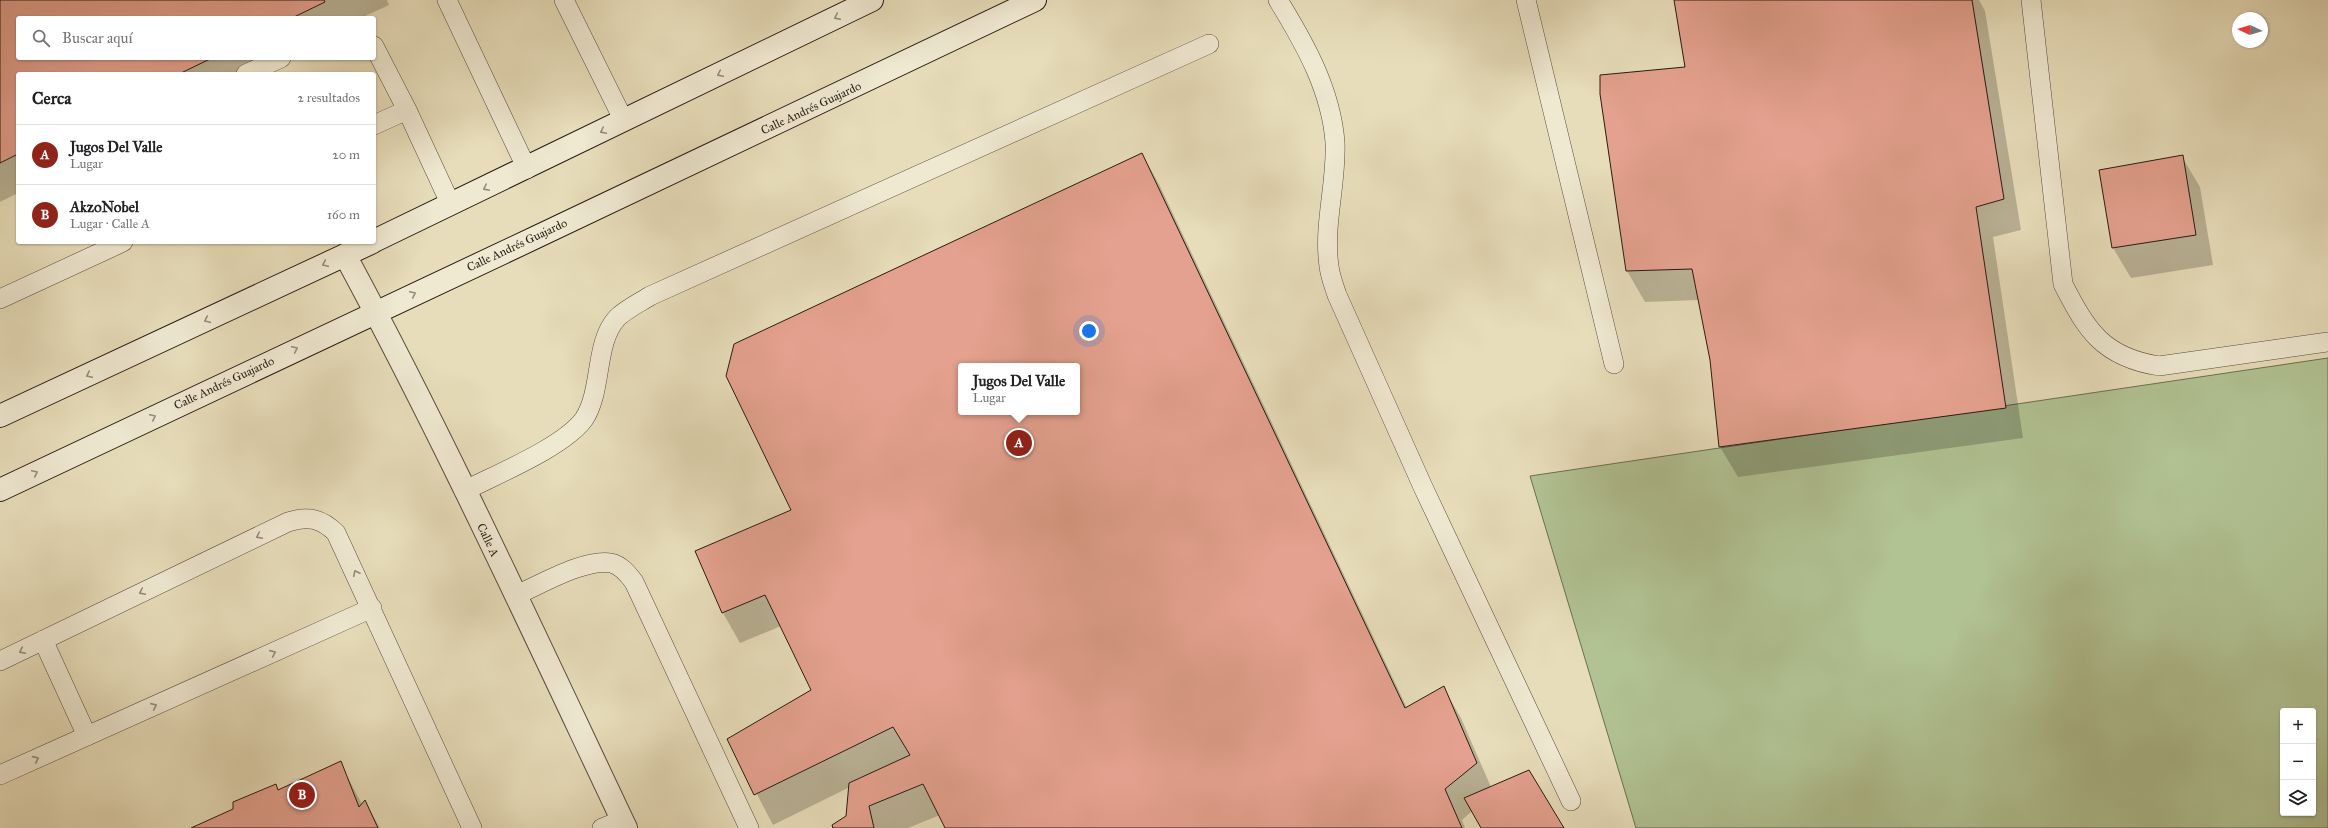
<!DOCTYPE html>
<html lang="es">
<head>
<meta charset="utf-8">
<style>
  :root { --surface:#fff; --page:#f2f2f2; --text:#202124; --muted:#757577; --line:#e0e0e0; --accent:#8f2418 }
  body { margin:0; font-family:"IM FELL Great Primer",serif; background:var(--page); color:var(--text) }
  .controls { position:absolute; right:12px; bottom:12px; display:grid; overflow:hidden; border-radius:4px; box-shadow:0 1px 3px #0004 }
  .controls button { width:36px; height:36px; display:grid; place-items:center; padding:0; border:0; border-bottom:1px solid var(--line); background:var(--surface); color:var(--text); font:20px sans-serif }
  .compass { position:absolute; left:2232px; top:12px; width:36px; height:36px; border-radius:50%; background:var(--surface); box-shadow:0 1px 3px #0004; rotate:274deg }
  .you { position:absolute; left:1089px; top:331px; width:14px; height:14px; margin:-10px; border:3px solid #fff; border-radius:50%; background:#1a73e8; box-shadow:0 0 0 6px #1a73e833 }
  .badge { display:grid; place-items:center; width:26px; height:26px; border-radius:50%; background:var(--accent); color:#fff; font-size:13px; font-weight:700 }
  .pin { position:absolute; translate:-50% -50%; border:2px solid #fff; box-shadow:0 1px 4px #0006 }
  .popup { position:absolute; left:958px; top:363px; width:122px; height:52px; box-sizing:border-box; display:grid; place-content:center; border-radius:4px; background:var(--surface); filter:drop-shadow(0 1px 3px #0005); font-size:13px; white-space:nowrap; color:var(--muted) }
  .popup b { font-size:15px; color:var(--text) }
  .popup::after { content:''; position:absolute; left:50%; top:100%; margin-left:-8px; border:8px solid transparent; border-top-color:var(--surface) }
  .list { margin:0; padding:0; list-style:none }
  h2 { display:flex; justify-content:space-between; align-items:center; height:52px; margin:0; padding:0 16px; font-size:17px }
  h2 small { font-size:13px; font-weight:400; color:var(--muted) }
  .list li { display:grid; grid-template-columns:26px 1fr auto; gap:12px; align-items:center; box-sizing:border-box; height:60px; padding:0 16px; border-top:1px solid var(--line) }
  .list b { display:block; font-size:15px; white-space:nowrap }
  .list p { margin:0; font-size:13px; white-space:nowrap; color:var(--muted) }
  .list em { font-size:13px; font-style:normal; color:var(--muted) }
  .icon { flex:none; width:22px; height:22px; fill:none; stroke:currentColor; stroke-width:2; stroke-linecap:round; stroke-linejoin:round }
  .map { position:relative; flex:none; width:2328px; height:828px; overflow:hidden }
  .search { position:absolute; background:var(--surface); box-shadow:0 1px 3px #0004; left:16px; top:16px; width:360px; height:44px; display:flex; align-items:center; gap:10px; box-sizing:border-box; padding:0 14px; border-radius:4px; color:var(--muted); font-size:15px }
  .panel { position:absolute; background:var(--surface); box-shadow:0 1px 3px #0004; left:16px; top:72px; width:360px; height:172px; border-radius:4px }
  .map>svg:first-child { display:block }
  .green { fill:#b1c293; stroke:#6c6e52; fill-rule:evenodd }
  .shadow { fill:#0003; fill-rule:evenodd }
  .building { fill:#e4a18f; stroke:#281b12; fill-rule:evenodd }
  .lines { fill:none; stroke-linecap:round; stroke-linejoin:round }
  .lane-casing { stroke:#584c3c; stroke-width:20 }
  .street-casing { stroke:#584c3c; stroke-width:24 }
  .secondary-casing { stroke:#281b12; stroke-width:24 }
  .lane { stroke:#efe9d2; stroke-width:19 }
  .street { stroke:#efe9d2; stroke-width:22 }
  .secondary { stroke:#efe9d2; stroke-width:22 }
  .oneway { stroke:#958c7c }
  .labels { text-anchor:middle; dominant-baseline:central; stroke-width:4; stroke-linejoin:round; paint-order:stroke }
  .street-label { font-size:12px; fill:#281b12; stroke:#efe9d2 }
</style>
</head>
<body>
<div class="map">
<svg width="2328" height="828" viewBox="0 0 2328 828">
  <rect width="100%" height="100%" fill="#e7ddba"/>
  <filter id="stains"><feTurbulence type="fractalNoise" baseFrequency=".005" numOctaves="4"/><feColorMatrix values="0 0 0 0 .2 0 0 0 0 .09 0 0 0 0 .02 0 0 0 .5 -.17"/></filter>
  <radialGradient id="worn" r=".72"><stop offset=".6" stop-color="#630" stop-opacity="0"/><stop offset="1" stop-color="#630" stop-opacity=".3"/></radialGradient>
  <!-- green -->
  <path class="green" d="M 2328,358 L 2328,828 L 1636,828 L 1530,476 ZM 2283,711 L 2313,711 L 2313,813 L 2283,813 Z"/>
  <!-- shadow -->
  <path class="shadow" d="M 0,0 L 387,0 L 389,5 L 361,18 L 18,18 L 18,58 L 290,58 L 258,74 L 18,74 L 18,193 L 0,202 Z
    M 1675,0 L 1979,0 L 1985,11 L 2021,230 L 1993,237 L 2023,438 L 1738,477 L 1720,447 L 1711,360 L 1699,300 L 1645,302 L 1627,271 L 1601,94 L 1686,68 Z
    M 1142,154 L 1159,184 L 1407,708 L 1443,687 L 1461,718 L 1491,787 L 1562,828 L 1482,828 L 1472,811 L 1462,820 L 1465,828 L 946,828 L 940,815 L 908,828 L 834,828 L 847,817 L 850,787 L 773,825 L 728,739 L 812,690 L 781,626 L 740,643 L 723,613 L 792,511 ZM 961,366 L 1077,366 L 1077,412 L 961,412 Z
    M 2182,157 L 2200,187 L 2213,265 L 2131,278 L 2113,248 L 2100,171 Z
    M 340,763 L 362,804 L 365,802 L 380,828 L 193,828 Z"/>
  <!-- building -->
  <path class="building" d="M 0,0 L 324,0 L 325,2 L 292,18 L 18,18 L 18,58 L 212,58 L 179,74 L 18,74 L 18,154 L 0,163 Z
    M 1674,0 L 1972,0 L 2004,199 L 1976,207 L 2006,408 L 1719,447 L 1710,360 L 1692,269 L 1626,271 L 1600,94 L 1600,75 L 1685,67 Z
    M 1142,153 L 1405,708 L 1444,686 L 1477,763 L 1445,789 L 1462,828 L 945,828 L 923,784 L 869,806 L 874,828 L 833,828 L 832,825 L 846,816 L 849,783 L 910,755 L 893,727 L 754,795 L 727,739 L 811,690 L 765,595 L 722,613 L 695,551 L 791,510 L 726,376 L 734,344 ZM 961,366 L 1077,366 L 1077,412 L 961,412 Z
    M 2183,155 L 2196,235 L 2112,248 L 2099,170 Z
    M 341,761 L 359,807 L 365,800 L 378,828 L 191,828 L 233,809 L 233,802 L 276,784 L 278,790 Z
    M 1529,770 L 1564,828 L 1481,828 L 1464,798 Z"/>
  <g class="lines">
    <defs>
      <path id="lane" d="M 447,0 L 527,169
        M 564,0 L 624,121
        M 1278,0 C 1305,44 1331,90 1335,142 C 1337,183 1323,225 1329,266 C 1330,276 1334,286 1337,295 L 1423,487 L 1571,801
        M 1526,0 L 1614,364
        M 2031,0 L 2063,284 C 2087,331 2103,357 2159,366 L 2328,342
        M 374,46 L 407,110
        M 246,74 L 281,58
        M 374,125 L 407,110 L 451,205
        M 0,299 L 123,242
        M 464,491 C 495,475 564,447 584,419 C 603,390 594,343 617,318 C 626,309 639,303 650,296 L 1209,44
        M 516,595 C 540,585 585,558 611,563 C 621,565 628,574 634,582 L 749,828
        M 43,640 L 87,736
        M 0,661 L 288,522 C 308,515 322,519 336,533 L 472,828
        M 0,775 L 372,608
        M 602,828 L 622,820"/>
      <path id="street" d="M 345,255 C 446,442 535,636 626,828"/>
      <path id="secondary" d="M 374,241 L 872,0
        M 0,416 L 373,242
        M 0,490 C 345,326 691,166 1035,0"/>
    </defs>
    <!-- lane casing -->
    <use href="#lane" class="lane-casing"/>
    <!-- street casing -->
    <use href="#street" class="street-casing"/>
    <!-- secondary casing -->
    <use href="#secondary" class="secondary-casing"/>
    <!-- lane -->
    <use href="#lane" class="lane"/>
    <!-- street -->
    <use href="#street" class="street"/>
    <!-- secondary -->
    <use href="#secondary" class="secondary"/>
  </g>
  <!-- one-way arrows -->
  <defs><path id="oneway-chevron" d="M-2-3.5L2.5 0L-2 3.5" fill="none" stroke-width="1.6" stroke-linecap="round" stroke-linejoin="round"/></defs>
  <g class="oneway">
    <use href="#oneway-chevron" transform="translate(837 17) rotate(154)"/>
    <use href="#oneway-chevron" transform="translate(720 74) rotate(154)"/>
    <use href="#oneway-chevron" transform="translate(603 131) rotate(154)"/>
    <use href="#oneway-chevron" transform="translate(486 188) rotate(154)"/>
    <use href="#oneway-chevron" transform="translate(325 264) rotate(155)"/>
    <use href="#oneway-chevron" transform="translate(413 294) rotate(-25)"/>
    <use href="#oneway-chevron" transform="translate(207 320) rotate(155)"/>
    <use href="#oneway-chevron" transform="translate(295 349) rotate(-25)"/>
    <use href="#oneway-chevron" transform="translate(89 375) rotate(155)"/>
    <use href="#oneway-chevron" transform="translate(153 417) rotate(-25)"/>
    <use href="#oneway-chevron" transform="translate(35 473) rotate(-25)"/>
    <use href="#oneway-chevron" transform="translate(259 536) rotate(154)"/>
    <use href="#oneway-chevron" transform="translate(356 573) rotate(-116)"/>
    <use href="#oneway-chevron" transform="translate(142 592) rotate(154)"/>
    <use href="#oneway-chevron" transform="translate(22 651) rotate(154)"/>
    <use href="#oneway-chevron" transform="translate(273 653) rotate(-24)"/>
    <use href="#oneway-chevron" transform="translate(154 706) rotate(-24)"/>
    <use href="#oneway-chevron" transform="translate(36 759) rotate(-24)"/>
  </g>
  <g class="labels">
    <!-- street labels -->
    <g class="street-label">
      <text transform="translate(811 108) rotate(-25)">Calle Andrés Guajardo</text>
      <text transform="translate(517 245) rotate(-25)">Calle Andrés Guajardo</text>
      <text transform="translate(224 383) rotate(-25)">Calle Andrés Guajardo</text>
      <text transform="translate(488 540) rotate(64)">Calle A</text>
    </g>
  </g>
  <rect width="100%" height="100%" filter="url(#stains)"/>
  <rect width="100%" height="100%" fill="url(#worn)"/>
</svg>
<div class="controls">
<button>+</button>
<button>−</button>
<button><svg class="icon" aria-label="layers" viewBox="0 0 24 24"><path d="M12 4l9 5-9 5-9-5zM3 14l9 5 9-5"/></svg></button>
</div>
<svg class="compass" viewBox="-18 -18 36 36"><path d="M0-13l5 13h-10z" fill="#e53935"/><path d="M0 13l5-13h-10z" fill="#757577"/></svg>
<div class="you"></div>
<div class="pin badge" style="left:1019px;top:443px">A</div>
<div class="popup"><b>Jugos Del Valle</b>Lugar</div>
<div class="pin badge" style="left:302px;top:795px">B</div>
<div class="search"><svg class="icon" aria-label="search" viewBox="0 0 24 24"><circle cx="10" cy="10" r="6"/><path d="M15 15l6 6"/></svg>Buscar aquí</div>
<section class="panel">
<h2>Cerca<small>2 resultados</small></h2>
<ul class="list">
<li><span class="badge">A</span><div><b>Jugos Del Valle</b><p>Lugar</p></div><em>20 m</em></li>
<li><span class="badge">B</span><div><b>AkzoNobel</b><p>Lugar · Calle A</p></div><em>160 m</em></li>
</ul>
</section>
</div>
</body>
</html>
